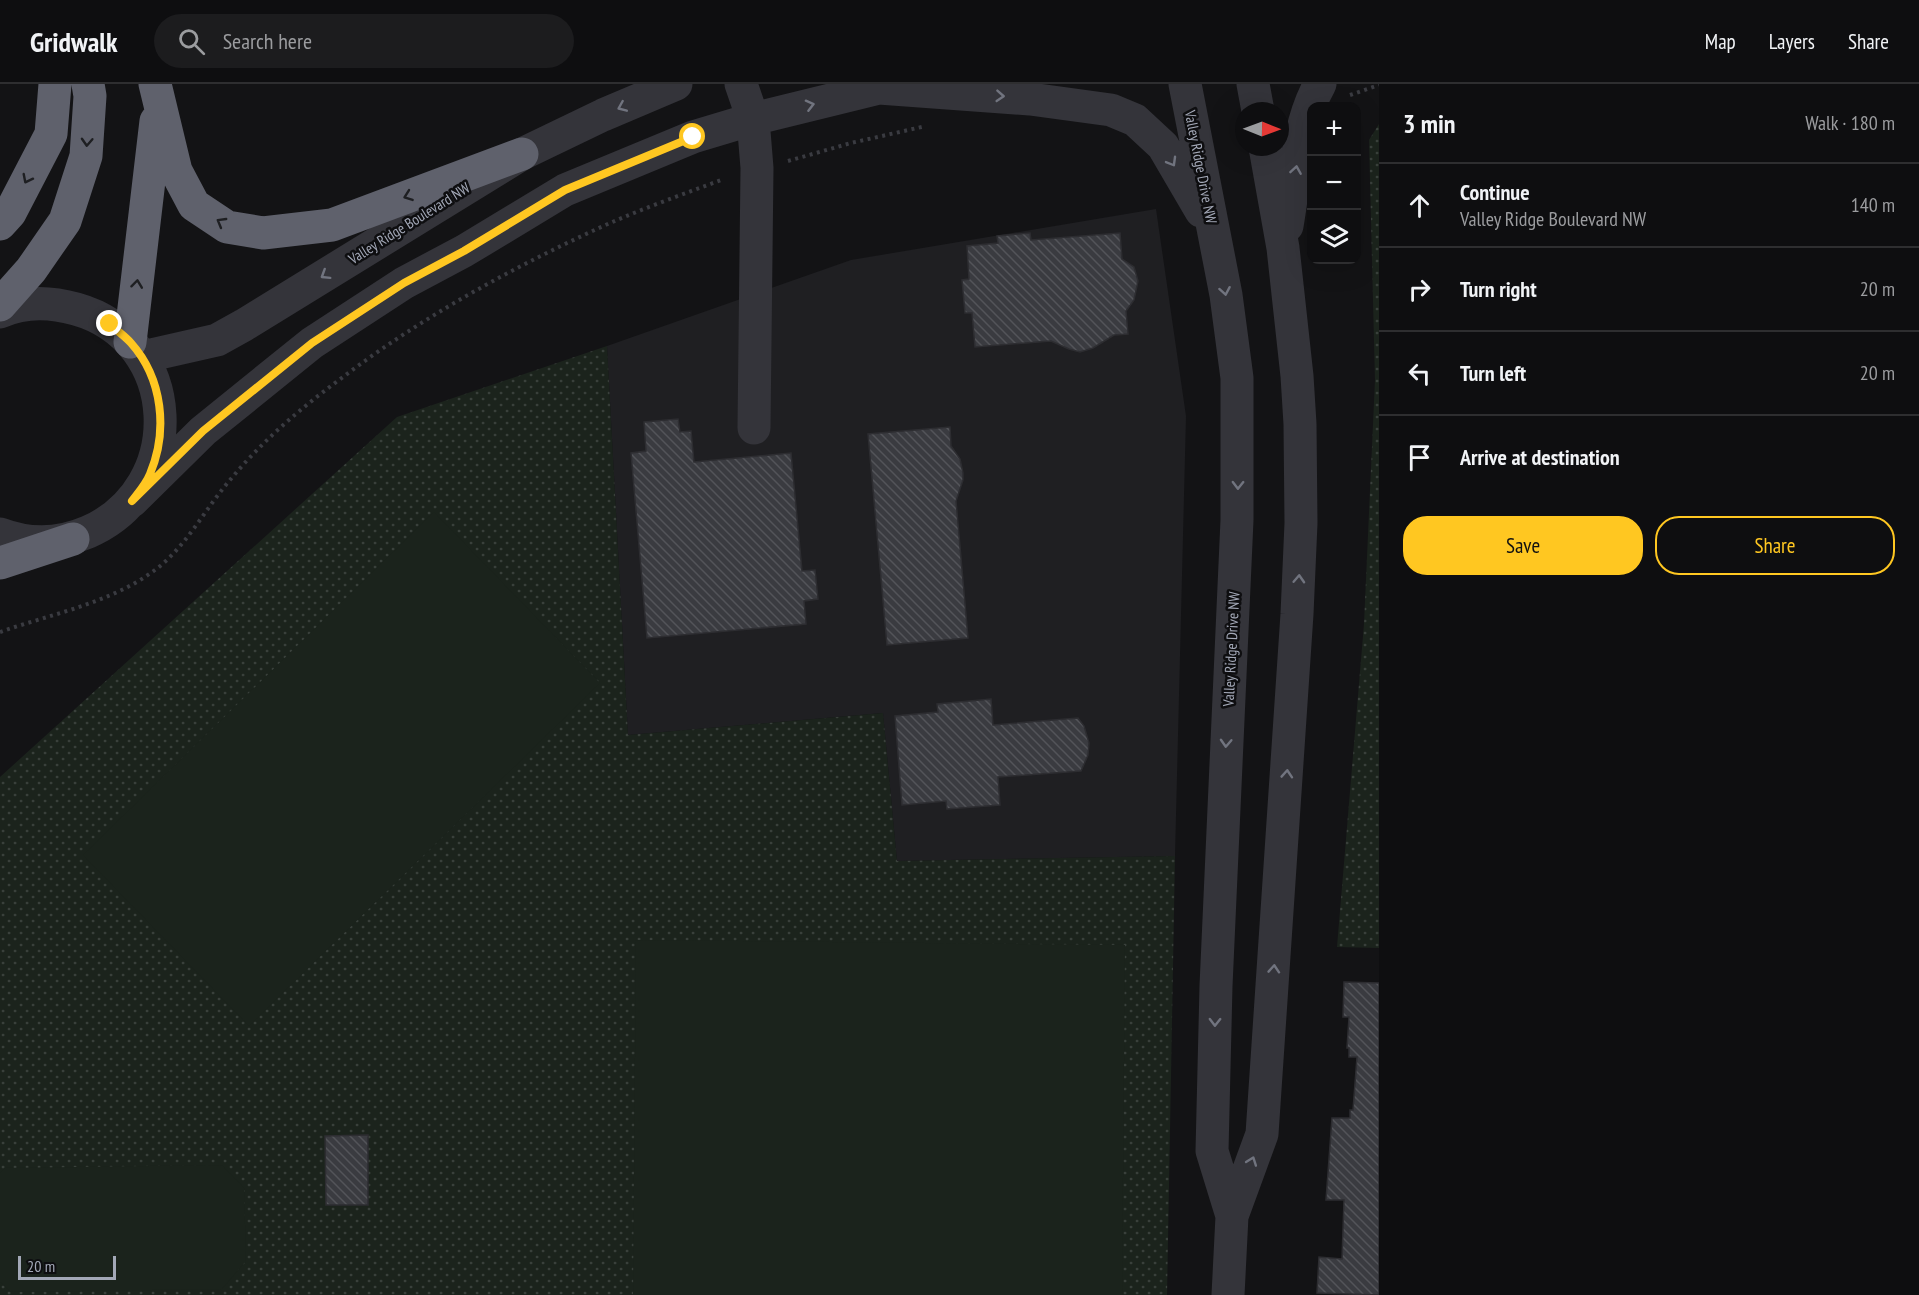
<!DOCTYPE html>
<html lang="en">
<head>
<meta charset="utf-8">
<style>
  :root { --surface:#0e0e10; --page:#1c1c1e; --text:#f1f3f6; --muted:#9b9c9f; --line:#2e2e30; --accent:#ffc721 }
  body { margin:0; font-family:"PT Sans Narrow",sans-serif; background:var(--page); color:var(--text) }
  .controls { position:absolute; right:18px; top:18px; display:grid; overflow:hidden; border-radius:12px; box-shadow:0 6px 24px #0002 }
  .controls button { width:54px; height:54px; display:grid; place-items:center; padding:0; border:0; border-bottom:2px solid var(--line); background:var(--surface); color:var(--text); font:30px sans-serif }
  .compass { position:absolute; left:1235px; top:18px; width:54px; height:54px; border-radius:50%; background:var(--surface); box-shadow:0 6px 24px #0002; rotate:91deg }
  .scale { position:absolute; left:18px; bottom:15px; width:98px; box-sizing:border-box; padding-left:6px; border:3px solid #a3a8b7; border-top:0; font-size:16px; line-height:21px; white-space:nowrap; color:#a3a8b7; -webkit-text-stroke:4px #0e0e10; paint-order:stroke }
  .stop { position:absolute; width:18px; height:18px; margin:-14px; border:4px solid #ffc721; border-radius:50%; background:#fff }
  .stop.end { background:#ffc721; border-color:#fff; box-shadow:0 2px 6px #0008 }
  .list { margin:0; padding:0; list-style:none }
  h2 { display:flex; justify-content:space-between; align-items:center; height:78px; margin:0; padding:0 24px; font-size:26px }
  h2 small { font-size:20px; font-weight:400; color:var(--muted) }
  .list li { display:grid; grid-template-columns:39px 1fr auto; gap:18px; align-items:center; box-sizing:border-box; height:84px; padding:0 24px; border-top:2px solid var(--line) }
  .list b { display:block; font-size:22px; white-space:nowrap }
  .list p { margin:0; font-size:20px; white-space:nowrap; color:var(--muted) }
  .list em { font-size:20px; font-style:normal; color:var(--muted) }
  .actions { display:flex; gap:12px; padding:18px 24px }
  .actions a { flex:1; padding:14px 0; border:2px solid var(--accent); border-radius:24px; text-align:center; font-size:21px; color:var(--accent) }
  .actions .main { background:var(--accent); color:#111 }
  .icon { flex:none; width:33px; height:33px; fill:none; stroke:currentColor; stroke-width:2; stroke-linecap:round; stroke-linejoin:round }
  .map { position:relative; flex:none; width:1379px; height:1211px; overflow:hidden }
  header { display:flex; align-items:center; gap:36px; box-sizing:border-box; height:84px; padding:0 30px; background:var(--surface); border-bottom:2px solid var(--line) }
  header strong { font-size:28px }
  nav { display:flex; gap:33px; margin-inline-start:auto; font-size:21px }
  .search { width:420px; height:54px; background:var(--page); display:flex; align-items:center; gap:15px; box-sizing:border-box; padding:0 21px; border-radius:33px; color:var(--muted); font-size:22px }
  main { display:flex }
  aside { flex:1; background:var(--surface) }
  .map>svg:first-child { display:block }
  .built { fill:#1f1f22 }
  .grass { fill:url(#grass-dots) }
  .pitch { fill:#1b231c }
  .building { fill:url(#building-back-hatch); stroke:#2d2d31; stroke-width:1.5 }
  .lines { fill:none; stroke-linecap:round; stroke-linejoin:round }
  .path { stroke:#3a3b41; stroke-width:4; stroke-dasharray:3 4.5; stroke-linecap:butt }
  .minor { stroke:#34343a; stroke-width:33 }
  .highway { stroke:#5f616c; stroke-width:33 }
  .oneway { stroke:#71747f }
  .oneway2 { stroke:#1e1f22 }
  .route { stroke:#ffc721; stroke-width:8 }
  .labels { text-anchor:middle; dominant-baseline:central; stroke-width:5; stroke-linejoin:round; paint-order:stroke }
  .street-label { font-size:15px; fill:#a3a8b7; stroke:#0e0e10 }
</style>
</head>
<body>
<header>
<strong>Gridwalk</strong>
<div class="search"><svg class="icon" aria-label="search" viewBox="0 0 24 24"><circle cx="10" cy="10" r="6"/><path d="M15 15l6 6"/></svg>Search here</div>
<nav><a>Map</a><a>Layers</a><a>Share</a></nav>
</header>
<main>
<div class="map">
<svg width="1379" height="1211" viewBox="0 0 1379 1211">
  <defs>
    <pattern id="grass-dots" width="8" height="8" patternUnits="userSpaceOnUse" patternTransform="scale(1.5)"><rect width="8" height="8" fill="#1b231c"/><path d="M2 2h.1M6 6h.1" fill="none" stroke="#39403b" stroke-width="1.8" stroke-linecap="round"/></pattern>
    <pattern id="building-back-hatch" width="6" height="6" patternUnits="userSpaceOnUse" patternTransform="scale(1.5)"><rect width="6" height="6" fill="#3a3b40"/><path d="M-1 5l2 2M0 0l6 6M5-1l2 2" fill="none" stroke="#535459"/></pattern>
  </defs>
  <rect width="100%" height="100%" fill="#131315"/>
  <!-- built -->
  <path class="built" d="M 1156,125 L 1186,332 L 1175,772 L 897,777 L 883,629 L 628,651 L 607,262 L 851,176 Z"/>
  <!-- grass -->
  <path class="grass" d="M 1379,40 L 1379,864 L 1337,863 L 1364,540 L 1375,296 L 1369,56 Z
    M 607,262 L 628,651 L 883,629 L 897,777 L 1175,772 L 1167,1211 L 0,1211 L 0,693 L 397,333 Z"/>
  <!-- pitch -->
  <path class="pitch" d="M 434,428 L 600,599 L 249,942 L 83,771 Z
    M 636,856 L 1125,861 L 1122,1211 L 633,1211 Z
    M 222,1081 L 244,1104 L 246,1177 L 222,1205 L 11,1208 L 0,1198 L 0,1089 L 5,1084 Z"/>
  <!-- building -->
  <path class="building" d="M 1030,149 L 1031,156 L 1120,149 L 1122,175 L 1134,183 L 1138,197 L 1134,216 L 1126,227 L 1128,250 L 1114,251 L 1093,264 L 1080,268 L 1069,265 L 1051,257 L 975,263 L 972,229 L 965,229 L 962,196 L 969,195 L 967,162 L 998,159 L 997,152 Z
    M 678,335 L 680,348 L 691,347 L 694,378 L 791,369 L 802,487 L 815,486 L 818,515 L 804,517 L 806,540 L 647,554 L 631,369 L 646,367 L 644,338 Z
    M 950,343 L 951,362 L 960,375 L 963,389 L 963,396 L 956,417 L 968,554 L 887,561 L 868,350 Z
    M 991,615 L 993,641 L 1078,634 L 1084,642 L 1089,659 L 1088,671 L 1081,687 L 998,693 L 1000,721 L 947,725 L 946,717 L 902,721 L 895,632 L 938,628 L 937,620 Z
    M 1344,898 L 1379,899 L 1379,1211 L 1317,1209 L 1319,1173 L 1342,1175 L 1344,1116 L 1326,1116 L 1332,1034 L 1350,1034 L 1350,1026 L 1353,1026 L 1357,973 L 1349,973 L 1349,964 L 1347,964 L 1349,933 L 1343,933 Z
    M 368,1051 L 368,1121 L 326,1121 L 325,1052 Z"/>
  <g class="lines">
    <!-- path -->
    <path class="path" d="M 1350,11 L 1379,1
      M 788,77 L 851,59 L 926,42
      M 0,548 C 51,530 111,519 155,486 C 186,463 205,425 230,396 C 262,357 302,323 343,293 C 425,231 517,181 610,139 C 647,123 686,109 724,95"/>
    <!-- minor -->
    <path class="minor" d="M 741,0 L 753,35 L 757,84 L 754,344
      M 1185,0 L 1226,211 L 1237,294 L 1237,436 L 1216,902 L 1212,1067 L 1232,1132
      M 1253,0 L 1258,27
      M 879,4 L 1030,15 L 1111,26 L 1135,36 L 1163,62 L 1201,127
      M 1287,142 C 1295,96 1297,40 1320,0
      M 0,228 C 24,217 51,218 76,225 C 183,255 189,404 88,448 C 60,460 29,461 0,450
      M 142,273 L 217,256 L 244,241 L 522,70 L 603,31 L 676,0
      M 132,417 L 203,347 L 312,259 L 404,199 L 464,167 L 565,106 L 693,53 L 753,35 L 879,4 L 901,0
      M 1228,1211 L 1232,1132 L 1262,1050 L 1297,530 L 1301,439 L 1300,340 L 1297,292 L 1283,164 L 1265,63"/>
    <!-- highway -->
    <path class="highway" d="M 155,0 L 176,87 L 194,121 L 227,143 L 263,149 L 332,141 L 522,70
      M 0,140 L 10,129 L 51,50 L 55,0
      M 0,221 L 31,186 L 65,137 L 86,72 L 90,12 L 88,0
      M 130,258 L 156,37
      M 0,479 L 73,455"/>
  </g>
  <!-- one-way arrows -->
  <defs><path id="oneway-chevron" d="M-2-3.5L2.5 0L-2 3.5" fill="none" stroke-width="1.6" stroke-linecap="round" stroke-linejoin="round" transform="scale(1.5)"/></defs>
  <g class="oneway">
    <use href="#oneway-chevron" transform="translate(1000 12) rotate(4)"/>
    <use href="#oneway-chevron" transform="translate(810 21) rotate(-14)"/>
    <use href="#oneway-chevron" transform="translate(622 23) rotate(157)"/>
    <use href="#oneway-chevron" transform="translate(1172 78) rotate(60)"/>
    <use href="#oneway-chevron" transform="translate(1296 86) rotate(-81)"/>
    <use href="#oneway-chevron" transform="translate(325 191) rotate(148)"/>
    <use href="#oneway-chevron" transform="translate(1225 207) rotate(80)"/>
    <use href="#oneway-chevron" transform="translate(1238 401) rotate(91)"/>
    <use href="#oneway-chevron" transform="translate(1299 495) rotate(-87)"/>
    <use href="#oneway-chevron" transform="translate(1226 659) rotate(93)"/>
    <use href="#oneway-chevron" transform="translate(1287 690) rotate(-86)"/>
    <use href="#oneway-chevron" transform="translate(1274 885) rotate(-86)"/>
    <use href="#oneway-chevron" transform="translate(1215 938) rotate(91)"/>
    <use href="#oneway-chevron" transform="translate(1252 1077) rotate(-70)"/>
  </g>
  <g class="oneway2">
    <use href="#oneway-chevron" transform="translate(87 58) rotate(93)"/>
    <use href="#oneway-chevron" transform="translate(27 95) rotate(117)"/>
    <use href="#oneway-chevron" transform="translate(408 112) rotate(160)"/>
    <use href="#oneway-chevron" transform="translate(221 138) rotate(-150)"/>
    <use href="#oneway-chevron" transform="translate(137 200) rotate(-83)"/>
  </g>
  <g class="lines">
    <!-- route -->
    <path class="route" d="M 110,240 C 117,247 125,252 131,259 C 163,295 168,347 150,390 C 146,400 138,409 132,417 L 203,347 L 312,259 L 404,199 L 464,167 L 565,106 L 693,53"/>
  </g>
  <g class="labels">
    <!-- street labels -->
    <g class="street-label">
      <text transform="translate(1201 83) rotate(79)">Valley Ridge Drive NW</text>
      <text transform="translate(409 139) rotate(-32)">Valley Ridge Boulevard NW</text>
      <text transform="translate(1231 565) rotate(-87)">Valley Ridge Drive NW</text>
    </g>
  </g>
</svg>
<div class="controls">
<button>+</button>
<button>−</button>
<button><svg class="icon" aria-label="layers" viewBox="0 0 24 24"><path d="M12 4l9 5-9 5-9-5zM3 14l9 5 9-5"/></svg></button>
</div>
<svg class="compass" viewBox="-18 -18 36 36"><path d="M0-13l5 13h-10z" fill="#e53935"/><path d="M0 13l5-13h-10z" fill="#9b9c9f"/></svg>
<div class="scale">20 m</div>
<div class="stop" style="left:693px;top:53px"></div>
<div class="stop end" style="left:110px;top:240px"></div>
</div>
<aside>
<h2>3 min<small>Walk · 180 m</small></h2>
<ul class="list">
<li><svg class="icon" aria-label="ahead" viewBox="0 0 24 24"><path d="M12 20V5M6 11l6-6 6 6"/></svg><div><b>Continue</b><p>Valley Ridge Boulevard NW</p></div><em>140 m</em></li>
<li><svg class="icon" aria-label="right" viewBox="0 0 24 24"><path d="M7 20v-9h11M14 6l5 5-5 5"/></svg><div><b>Turn right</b></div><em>20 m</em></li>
<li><svg class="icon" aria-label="left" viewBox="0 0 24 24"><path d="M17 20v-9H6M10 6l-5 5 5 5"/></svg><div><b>Turn left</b></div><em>20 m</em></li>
<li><svg class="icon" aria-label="arrive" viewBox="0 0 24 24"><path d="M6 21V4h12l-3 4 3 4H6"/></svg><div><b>Arrive at destination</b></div></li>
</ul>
<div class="actions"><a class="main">Save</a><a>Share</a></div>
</aside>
</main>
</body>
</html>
